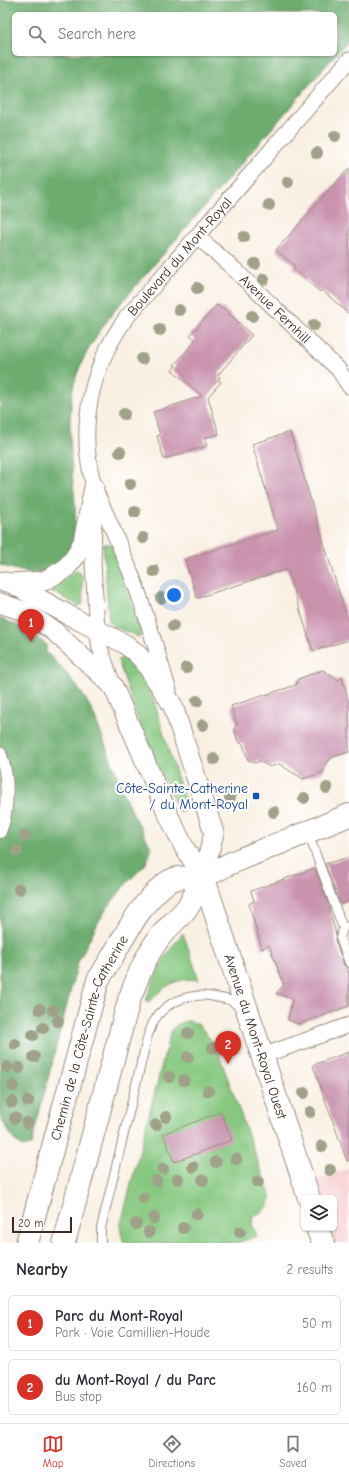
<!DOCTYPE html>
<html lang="en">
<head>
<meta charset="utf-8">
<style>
  :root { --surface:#fff; --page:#f2f2f3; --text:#2b2b33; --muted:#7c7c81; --line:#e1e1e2; --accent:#d93025 }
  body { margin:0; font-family:"Comic Neue",sans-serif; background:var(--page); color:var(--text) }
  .controls { position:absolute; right:12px; bottom:12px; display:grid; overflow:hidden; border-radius:6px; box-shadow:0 1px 3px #0004 }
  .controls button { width:36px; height:36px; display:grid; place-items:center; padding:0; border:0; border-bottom:1px solid var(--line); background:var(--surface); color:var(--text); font:20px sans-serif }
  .scale { position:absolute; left:12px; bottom:10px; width:60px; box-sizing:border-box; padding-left:4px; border:2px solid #3b2a1e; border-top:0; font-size:11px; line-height:14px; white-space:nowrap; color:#3b2a1e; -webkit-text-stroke:3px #fff; paint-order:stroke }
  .you { position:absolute; left:174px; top:595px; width:14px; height:14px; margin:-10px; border:3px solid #fff; border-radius:50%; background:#1a73e8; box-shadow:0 0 0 6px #1a73e833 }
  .badge { display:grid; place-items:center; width:26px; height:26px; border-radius:50%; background:var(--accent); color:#fff; font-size:13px; font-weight:700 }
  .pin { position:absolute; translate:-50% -33px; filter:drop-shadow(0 1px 2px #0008) }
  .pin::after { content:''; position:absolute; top:21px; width:14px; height:12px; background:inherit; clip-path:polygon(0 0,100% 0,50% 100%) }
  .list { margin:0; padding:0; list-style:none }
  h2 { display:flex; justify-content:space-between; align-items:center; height:52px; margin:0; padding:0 16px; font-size:17px }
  h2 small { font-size:13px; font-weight:400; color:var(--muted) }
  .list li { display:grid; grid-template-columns:26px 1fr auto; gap:12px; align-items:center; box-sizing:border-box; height:56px; margin:0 8px 8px; padding:0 8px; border:1px solid var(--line); border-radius:6px }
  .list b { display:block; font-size:15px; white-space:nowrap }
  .list p { margin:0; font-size:13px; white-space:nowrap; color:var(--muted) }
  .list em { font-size:13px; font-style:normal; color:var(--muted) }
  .icon { flex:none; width:22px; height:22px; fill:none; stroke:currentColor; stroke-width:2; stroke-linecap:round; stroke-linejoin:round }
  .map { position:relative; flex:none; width:349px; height:1243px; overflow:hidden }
  .search { position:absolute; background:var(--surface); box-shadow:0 1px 3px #0004; left:12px; right:12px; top:12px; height:44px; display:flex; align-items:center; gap:10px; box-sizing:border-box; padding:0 14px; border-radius:6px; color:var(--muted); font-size:15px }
  .sheet { height:180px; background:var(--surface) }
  nav { display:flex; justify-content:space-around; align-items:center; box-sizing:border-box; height:56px; border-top:1px solid var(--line); background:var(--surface); font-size:11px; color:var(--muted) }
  nav a { display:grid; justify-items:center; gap:2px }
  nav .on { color:var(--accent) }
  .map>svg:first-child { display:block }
  .built { fill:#f7cfd1 }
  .green { fill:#86c880; stroke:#60794f }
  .forest { fill:#6cac6e; stroke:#546b46; fill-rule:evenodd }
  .building { fill:#c993ae }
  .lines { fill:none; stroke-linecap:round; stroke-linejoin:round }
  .service-casing { stroke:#9a8d80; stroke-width:10 }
  .pedestrian-casing { stroke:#9a8d80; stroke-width:14 }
  .minor-casing { stroke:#9a8d80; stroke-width:17 }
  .tertiary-casing { stroke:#9a8d80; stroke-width:21 }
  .secondary-casing { stroke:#9a8d80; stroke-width:24 }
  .service { stroke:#fff; stroke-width:8 }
  .pedestrian { stroke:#fff; stroke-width:12 }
  .minor { stroke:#fff; stroke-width:15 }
  .tertiary { stroke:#fff; stroke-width:19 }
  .secondary { stroke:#fff; stroke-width:22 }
  .tree { fill:#9fa189 }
  .transit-dot { fill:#1a4fb4; stroke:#fff; stroke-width:1.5 }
  .labels { text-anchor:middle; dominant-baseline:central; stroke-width:4; stroke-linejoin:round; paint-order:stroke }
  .street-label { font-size:14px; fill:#3b2a1e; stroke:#fff }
  .transit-label { font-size:14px; fill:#164399; stroke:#fff; text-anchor:end }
</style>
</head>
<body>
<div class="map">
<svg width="349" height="1243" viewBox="0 0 349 1243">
  <rect width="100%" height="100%" fill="#fff"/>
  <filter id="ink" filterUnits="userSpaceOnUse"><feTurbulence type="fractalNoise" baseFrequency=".025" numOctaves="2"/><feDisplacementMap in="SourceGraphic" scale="8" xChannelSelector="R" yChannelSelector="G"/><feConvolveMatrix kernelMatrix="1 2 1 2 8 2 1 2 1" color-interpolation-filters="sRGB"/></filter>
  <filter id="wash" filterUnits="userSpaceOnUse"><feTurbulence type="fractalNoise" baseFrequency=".012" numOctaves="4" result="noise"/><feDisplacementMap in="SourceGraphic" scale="16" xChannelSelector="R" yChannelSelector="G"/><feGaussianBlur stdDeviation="0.9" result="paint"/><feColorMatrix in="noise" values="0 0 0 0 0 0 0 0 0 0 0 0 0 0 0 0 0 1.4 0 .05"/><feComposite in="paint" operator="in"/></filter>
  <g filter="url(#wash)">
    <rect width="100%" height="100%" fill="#f9f0e3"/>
    <!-- built -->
    <path class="built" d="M 349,1169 L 349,1243 L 324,1243 L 319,1228 L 334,1228 L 334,1198 L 309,1198 L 305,1184 Z"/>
    <!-- green -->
    <path class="green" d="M 103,544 L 112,544 L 142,634 L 139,637 L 113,626 L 109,621 Z
      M 77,571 L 81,574 L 82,576 L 83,604 L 79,606 L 50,590 C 52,586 69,577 74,572 Z
      M 124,657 C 150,674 156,710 165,738 C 172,759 178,781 185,802 L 187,810 L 179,812 L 144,737 L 118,660 Z
      M 183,933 L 199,980 C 176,977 164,986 149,1002 L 146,1001 C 154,975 166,953 183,933 Z
      M 190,1021 L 199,1025 L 216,1046 L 271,1198 C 268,1209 264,1211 253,1216 L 252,1224 L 257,1236 L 237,1243 L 126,1243 L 123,1241 L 120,1227 L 169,1037 C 174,1025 177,1022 190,1021 Z"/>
    <!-- forest -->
    <path class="forest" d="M 0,0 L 349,0 L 349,39 L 116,309 C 97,334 77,362 72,394 C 69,419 70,445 72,470 C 74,500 84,543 57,564 C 50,570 42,573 32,573 C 22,572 10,568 0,565 ZM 14,14 L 335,14 L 335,54 L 14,54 Z
      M 0,618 L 23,628 L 47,645 L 46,652 C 64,669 80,688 92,710 L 128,804 L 151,847 L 150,854 L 145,865 L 126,884 L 107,908 L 95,928 L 78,962 L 31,1145 L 22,1147 L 14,1140 L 0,1117 L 0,1022 L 1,1019 L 0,1018 Z"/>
    <g id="blocks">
      <!-- building -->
      <path class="building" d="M 349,168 L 349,314 L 322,290 L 320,292 L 293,268 L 295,266 L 276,250 Z
        M 217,305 L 221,309 L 223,308 L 252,335 L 218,375 L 220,377 L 218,380 L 221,382 L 208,397 L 219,434 L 204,438 L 207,446 L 164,459 L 157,436 L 160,435 L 153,412 L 202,396 L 172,370 L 176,366 L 174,365 L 194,342 L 195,339 L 190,335 Z
        M 290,432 L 349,625 L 349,640 L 313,651 L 287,569 L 197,598 L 185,559 L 278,530 L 252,444 Z
        M 323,670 L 337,680 L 342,678 L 346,691 L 349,703 L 349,752 L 333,757 L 326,763 L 323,772 L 303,779 L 279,764 L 270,767 L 259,761 L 255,763 L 248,760 L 243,744 L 238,742 L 234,728 L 237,725 L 231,706 L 296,685 L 298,679 Z
        M 349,857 L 349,901 L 340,904 L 325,864 Z
        M 315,868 L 330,908 L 329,909 L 336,934 L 335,940 L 344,965 L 347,968 L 349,974 L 349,1006 L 299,1024 L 288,1020 L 292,999 L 276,993 L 284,985 L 269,945 L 262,949 L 249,904 L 254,901 L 251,891 Z
        M 349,1052 L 349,1160 L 347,1161 L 323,1094 L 313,1065 Z
        M 221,1112 L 232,1140 L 174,1162 L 163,1134 Z"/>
    </g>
  </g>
  <g filter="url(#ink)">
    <use href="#blocks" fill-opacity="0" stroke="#9a8d80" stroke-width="1"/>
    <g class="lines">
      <defs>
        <path id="service" d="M 308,833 L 343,928 L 349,926
          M 343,928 L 340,938 L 349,963
          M 101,1243 L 101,1228 L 148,1035 C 150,1031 151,1026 154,1021 C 166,1000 193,992 215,997 C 227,999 231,999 240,1008"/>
        <path id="pedestrian" d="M 0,753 C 9,774 9,811 0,832"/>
        <g id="minor">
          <path id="s1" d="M 197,236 L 234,269 L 338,369 L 349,386"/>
          <path d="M 94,518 L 93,564 L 97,630 L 100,648 L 113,685"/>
          <path id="s2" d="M 169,691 C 158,656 148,619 135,584 C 126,560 116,537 106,514 C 102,505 97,496 94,486 C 77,427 91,366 127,317 L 349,60"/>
          <path d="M 262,1056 L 349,1025"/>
        </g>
        <path id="tertiary" d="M 0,581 L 11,583 L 74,618 L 125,644 L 135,652 L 144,661 L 173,706 L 214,833 L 203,876
          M 11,583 L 44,581 L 65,569 L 75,557 L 83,542 L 94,487
          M 0,603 L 26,612 L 54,631 L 113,686 L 166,810 L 185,849 L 203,876"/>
        <g id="secondary">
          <path id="s3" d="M 203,876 L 309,1198"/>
          <path d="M 317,1228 L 323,1243"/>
          <path id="s4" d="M 27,1243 L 98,980 C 120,948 134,909 165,884 C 177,874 190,879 203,876 C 214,873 225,865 236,861 C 274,845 312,831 349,815"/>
          <path d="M 64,1243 L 129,1000 C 137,979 144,959 157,941 C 165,929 177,920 186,909 C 193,902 198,885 203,876"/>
        </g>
      </defs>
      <!-- service casing -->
      <use href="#service" class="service-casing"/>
      <!-- pedestrian casing -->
      <use href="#pedestrian" class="pedestrian-casing"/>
      <!-- minor casing -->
      <use href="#minor" class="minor-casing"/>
      <!-- tertiary casing -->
      <use href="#tertiary" class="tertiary-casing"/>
      <!-- secondary casing -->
      <use href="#secondary" class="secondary-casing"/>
      <!-- service -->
      <use href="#service" class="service"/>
      <!-- pedestrian -->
      <use href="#pedestrian" class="pedestrian"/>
      <!-- minor -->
      <use href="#minor" class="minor"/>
      <!-- tertiary -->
      <use href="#tertiary" class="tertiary"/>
      <!-- secondary -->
      <use href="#secondary" class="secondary"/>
    </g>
    <!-- trees -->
    <g class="tree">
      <circle cx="335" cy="136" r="6"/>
      <circle cx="317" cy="153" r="6"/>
      <circle cx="288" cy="182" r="6"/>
      <circle cx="269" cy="205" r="6"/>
      <circle cx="244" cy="237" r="6"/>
      <circle cx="255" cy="264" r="6"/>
      <circle cx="264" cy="279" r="6"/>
      <circle cx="197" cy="288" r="6"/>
      <circle cx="179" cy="310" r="6"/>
      <circle cx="252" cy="316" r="6"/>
      <circle cx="314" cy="325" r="6"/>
      <circle cx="160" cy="330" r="6"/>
      <circle cx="142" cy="359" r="6"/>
      <circle cx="124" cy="414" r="6"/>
      <circle cx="120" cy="452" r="6"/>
      <circle cx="130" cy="484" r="6"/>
      <circle cx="135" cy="512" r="6"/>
      <circle cx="143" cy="538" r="6"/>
      <circle cx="154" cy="571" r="6"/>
      <circle cx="161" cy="598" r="6"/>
      <circle cx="173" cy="626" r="6"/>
      <circle cx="186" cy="668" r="6"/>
      <circle cx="197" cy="701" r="6"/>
      <circle cx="203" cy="725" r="6"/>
      <circle cx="214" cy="759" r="6"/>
      <circle cx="327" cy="788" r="6"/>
      <circle cx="230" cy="798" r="6"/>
      <circle cx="304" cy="798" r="6"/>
      <circle cx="274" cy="812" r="6"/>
      <circle cx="25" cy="836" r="6"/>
      <circle cx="17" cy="851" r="6"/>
      <circle cx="19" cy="889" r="6"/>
      <circle cx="40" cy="1009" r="6"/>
      <circle cx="53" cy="1010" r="6"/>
      <circle cx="58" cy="1021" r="6"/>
      <circle cx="43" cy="1028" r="6"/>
      <circle cx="188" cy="1033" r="6"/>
      <circle cx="33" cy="1035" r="6"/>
      <circle cx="15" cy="1044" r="6"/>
      <circle cx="213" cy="1048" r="6"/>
      <circle cx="34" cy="1057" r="6"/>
      <circle cx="188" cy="1057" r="6"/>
      <circle cx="7" cy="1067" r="6"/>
      <circle cx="19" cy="1068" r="6"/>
      <circle cx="169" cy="1077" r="6"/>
      <circle cx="184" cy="1080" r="6"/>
      <circle cx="13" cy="1086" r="6"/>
      <circle cx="208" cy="1091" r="6"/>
      <circle cx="304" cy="1093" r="6"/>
      <circle cx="28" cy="1101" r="6"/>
      <circle cx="12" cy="1102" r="6"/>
      <circle cx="310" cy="1112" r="6"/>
      <circle cx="166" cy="1117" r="6"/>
      <circle cx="15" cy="1118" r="6"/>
      <circle cx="27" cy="1123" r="6"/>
      <circle cx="156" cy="1125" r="6"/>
      <circle cx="322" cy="1146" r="6"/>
      <circle cx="236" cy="1159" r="6"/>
      <circle cx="216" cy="1162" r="6"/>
      <circle cx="193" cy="1167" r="6"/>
      <circle cx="163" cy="1169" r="6"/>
      <circle cx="330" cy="1170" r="6"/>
      <circle cx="178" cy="1179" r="6"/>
      <circle cx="203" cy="1180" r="6"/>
      <circle cx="156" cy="1181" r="6"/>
      <circle cx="258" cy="1182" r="6"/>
      <circle cx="143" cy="1198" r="6"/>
      <circle cx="197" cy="1214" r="6"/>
      <circle cx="154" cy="1218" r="6"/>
      <circle cx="136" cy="1224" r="6"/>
      <circle cx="183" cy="1228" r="6"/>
      <circle cx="149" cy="1232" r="6"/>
      <circle cx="240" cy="1232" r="6"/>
    </g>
  </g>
  <!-- markers -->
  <rect class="transit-dot" x="252" y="792" width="8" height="8" rx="2"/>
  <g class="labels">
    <!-- street labels -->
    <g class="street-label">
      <text stroke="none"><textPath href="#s2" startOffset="477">Boulevard du Mont-Royal</textPath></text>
      <text stroke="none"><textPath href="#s1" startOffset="107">Avenue Fernhill</textPath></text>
      <text stroke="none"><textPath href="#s3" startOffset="169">Avenue du Mont-Royal Ouest</textPath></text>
      <text stroke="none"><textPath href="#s4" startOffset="215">Chemin de la Côte-Sainte-Catherine</textPath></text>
    </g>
    <!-- transit labels -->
    <g class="transit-label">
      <text x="248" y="788">Côte-Sainte-Catherine<tspan x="248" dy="16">/ du Mont-Royal</tspan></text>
    </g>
  </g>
</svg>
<div class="controls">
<button><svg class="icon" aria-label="layers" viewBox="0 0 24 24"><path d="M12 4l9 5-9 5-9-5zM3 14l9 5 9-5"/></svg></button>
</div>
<div class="scale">20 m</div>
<div class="you"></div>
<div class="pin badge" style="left:31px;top:642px">1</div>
<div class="pin badge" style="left:228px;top:1064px">2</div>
<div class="search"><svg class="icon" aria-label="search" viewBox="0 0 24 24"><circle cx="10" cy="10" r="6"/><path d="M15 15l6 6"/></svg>Search here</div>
</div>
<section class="sheet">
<h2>Nearby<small>2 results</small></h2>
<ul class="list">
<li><span class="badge">1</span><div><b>Parc du Mont-Royal</b><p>Park · Voie Camillien-Houde</p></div><em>50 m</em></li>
<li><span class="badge">2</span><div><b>du Mont-Royal / du Parc</b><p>Bus stop</p></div><em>160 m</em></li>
</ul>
</section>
<nav>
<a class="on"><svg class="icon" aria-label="map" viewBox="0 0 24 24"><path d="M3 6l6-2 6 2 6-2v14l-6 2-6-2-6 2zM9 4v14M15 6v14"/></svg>Map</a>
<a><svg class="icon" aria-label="directions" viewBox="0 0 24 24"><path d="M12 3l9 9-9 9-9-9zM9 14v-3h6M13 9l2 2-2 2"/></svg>Directions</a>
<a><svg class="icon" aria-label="saved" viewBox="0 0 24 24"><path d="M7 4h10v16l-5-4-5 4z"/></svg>Saved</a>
</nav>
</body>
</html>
